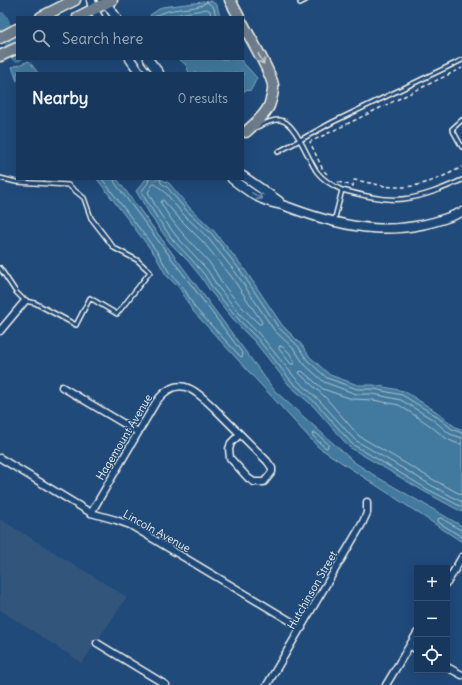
<!DOCTYPE html>
<html lang="en">
<head>
<meta charset="utf-8">
<style>
  :root { --surface:#17385c; --page:#244365; --text:#f1f3f6; --muted:#9eacbb; --line:#365272 }
  body { margin:0; font-family:Delius,sans-serif; background:var(--page); color:var(--text) }
  .controls { position:absolute; right:12px; bottom:12px; display:grid; overflow:hidden; border-radius:0px; box-shadow:0 4px 16px #0002 }
  .controls button { width:36px; height:36px; display:grid; place-items:center; padding:0; border:0; border-bottom:1px solid var(--line); background:var(--surface); color:var(--text); font:20px sans-serif }
  .list { margin:0; padding:0; list-style:none }
  h2 { display:flex; justify-content:space-between; align-items:center; height:52px; margin:0; padding:0 16px; font-size:17px }
  h2 small { font-size:13px; font-weight:400; color:var(--muted) }
  .icon { flex:none; width:22px; height:22px; fill:none; stroke:currentColor; stroke-width:2; stroke-linecap:round; stroke-linejoin:round }
  .map { position:relative; flex:none; width:462px; height:685px; overflow:hidden }
  .search { position:absolute; background:var(--surface); box-shadow:0 4px 16px #0002; left:16px; top:16px; width:228px; height:44px; display:flex; align-items:center; gap:10px; box-sizing:border-box; padding:0 14px; border-radius:0px; color:var(--muted); font-size:15px }
  .panel { position:absolute; background:var(--surface); box-shadow:0 4px 16px #0002; left:16px; top:72px; width:228px; height:108px; border-radius:0px }
  .map>svg:first-child { display:block }
  .built { fill:#32557b }
  .water { fill:#437a9f; stroke:#8aaabc }
  .lines { fill:none; stroke-linecap:round; stroke-linejoin:round }
  .shore { stroke:#adc1cb; stroke-width:1 }
  .river { stroke:#437a9f; stroke-width:14 }
  .service-casing { stroke:#f4f1e8; stroke-width:6 }
  .minor-casing { stroke:#f4f1e8; stroke-width:9 }
  .tertiary-casing { stroke:#f4f1e8; stroke-width:11 }
  .trunk-casing { stroke:#f4f1e8; stroke-width:13 }
  .path { stroke:#f4f1e8; stroke-width:1.5; stroke-dasharray:4 3; stroke-linecap:butt }
  .service { stroke:#1f4a7a; stroke-width:3 }
  .minor { stroke:#1f4a7a; stroke-width:6 }
  .tertiary { stroke:#1f4a7a; stroke-width:8 }
  .trunk { stroke:#6d7d8c; stroke-width:10 }
  .oneway { stroke:#cccecc }
  .oneway2 { stroke:#748da6 }
  .labels { text-anchor:middle; dominant-baseline:central; stroke-width:3; stroke-linejoin:round; paint-order:stroke }
  .street-label { font-size:11px; fill:#f4f1e8; stroke:#1f4a7a }
</style>
</head>
<body>
<div class="map">
<svg width="462" height="685" viewBox="0 0 462 685">
  <rect width="100%" height="100%" fill="#1f4a7a"/>
  <filter id="ink" filterUnits="userSpaceOnUse"><feTurbulence type="fractalNoise" baseFrequency=".025" numOctaves="2"/><feDisplacementMap in="SourceGraphic" scale="8" xChannelSelector="R" yChannelSelector="G"/><feConvolveMatrix kernelMatrix="1 2 1 2 8 2 1 2 1" color-interpolation-filters="sRGB"/></filter>
  <g filter="url(#ink)">
    <!-- built -->
    <path class="built" d="M 0,519 L 127,597 L 82,663 L 0,610 Z"/>
    <!-- water -->
    <path class="water" d="M 211,1 L 217,5 L 220,17 L 151,17 L 150,15 L 162,7 Z
      M 179,59 L 240,59 L 257,78 L 251,90 L 243,91 L 243,73 L 189,73 L 186,65 Z
      M 29,61 L 38,73 L 17,73 L 17,81 L 12,67 Z
      M 97,179 L 117,179 L 275,391 L 354,462 L 377,477 L 462,526 L 462,542 L 318,447 L 192,310 L 180,289 L 166,275 L 155,255 Z
      M 152,179 L 160,179 L 169,183 L 189,207 L 214,231 L 243,267 L 282,325 L 301,344 L 310,357 L 330,375 L 358,385 L 374,385 L 404,391 L 437,412 L 454,426 L 462,430 L 462,512 L 425,492 L 349,447 L 314,407 L 289,385 L 255,342 L 238,325 L 211,292 L 201,277 L 188,261 L 170,243 L 152,218 L 136,191 L 145,180 Z"/>
    <g class="lines">
      <!-- shore -->
      <path class="shore" d="M 154,17 C 171,5 195,12 207,2 L 214,8 L 216,17
        M 163,17 L 207,9 L 210,11 L 211,17
        M 102,179 L 158,253 L 169,272 L 183,287 L 195,308 L 240,356 L 242,357 L 243,354 L 115,183 L 114,179
        M 149,179 L 148,183 L 141,192 L 156,216 L 173,240 L 191,259 L 204,274 L 214,290 L 241,322 L 258,339 L 292,382 L 317,404 L 352,444 L 427,489 L 462,507
        M 160,179 L 161,183 L 167,187 L 186,210 L 212,234 L 240,270 L 278,327 L 298,346 L 307,360 L 327,378 L 357,389 L 374,389 L 402,395 L 435,415 L 452,429 L 462,433
        M 163,200 L 178,217 L 203,242 L 231,276 L 262,322 L 261,324 L 259,324 C 246,312 233,298 222,283 C 218,276 214,269 209,262 C 192,243 173,226 161,203 Z
        M 280,346 C 287,348 291,355 294,361 L 294,364 L 291,364 L 279,349 Z
        M 313,433 L 316,433 L 328,444 L 328,447 L 326,448 L 321,444 L 313,436 Z
        M 462,438 L 450,434 L 432,419 L 401,400 L 373,394 L 356,394 L 324,382 L 304,364 L 294,349 L 274,330 L 236,273 L 208,238 L 182,213 L 164,191 L 155,184 L 153,184 L 148,192 L 160,214 L 177,237 L 195,256 L 208,271 L 218,287 L 244,319 L 261,336 L 296,379 L 320,401 L 355,440 L 429,484 L 462,502
        M 462,444 L 456,443 L 447,439 L 428,424 L 399,405 L 373,400 L 352,399 L 323,389 L 302,371 L 299,372 L 300,374 L 325,397 L 359,436 L 432,479 L 462,495
        M 462,530 L 459,529 L 441,518 L 438,519 L 438,522 L 462,537"/>
      <!-- river -->
      <path class="river" d="M 1,19 L 17,55"/>
      <defs>
        <path id="service" d="M 300,3 L 306,0
          M 462,120 L 452,129 L 462,147
          M 257,127 C 264,124 272,119 280,120 C 296,122 308,160 317,172 C 324,181 333,186 342,190 L 334,222
          M 278,152 L 333,122 L 462,60
          M 0,178 L 16,182 L 68,185 L 84,198 L 91,218 L 114,248 L 137,260 L 150,272 L 117,314 L 90,298 L 76,325 L 35,303 L 25,301 L 16,292 L 0,268
          M 342,190 C 361,195 384,201 403,199 C 423,197 444,188 462,180"/>
        <path id="minor" d="M 0,331 L 25,301
          M 62,387 L 138,432
          M 240,434 L 267,461 L 272,468 L 272,472 L 264,482 L 254,482 L 248,478 L 230,458 L 229,449 L 231,443 Z
          M 0,458 L 91,513 L 116,520 L 130,525 L 302,628
          M 91,513 L 156,402 C 177,374 193,388 213,407 C 222,416 231,425 240,434
          M 447,583 L 462,557
          M 97,643 L 166,685
          M 410,645 L 417,650
          M 447,667 L 462,675
          M 267,685 L 362,524 L 367,513 L 367,502
          M 386,685 L 417,633"/>
        <path id="tertiary" d="M 91,0 L 93,9 L 98,17
          M 102,0 L 106,3 L 116,17
          M 130,59 L 140,73
          M 148,59 L 159,73
          M 243,176 L 279,201
          M 232,179 C 241,186 252,195 262,199 C 270,203 280,204 288,207 C 349,230 400,239 462,212"/>
        <path id="trunk" d="M 230,0 L 239,17
          M 41,17 L 75,0
          M 78,17 L 112,0
          M 243,24 C 251,40 270,70 273,85 C 274,92 271,100 269,106 C 264,117 254,124 246,132
          M 0,38 L 17,29
          M 0,56 L 17,48"/>
      </defs>
      <!-- service casing -->
      <use href="#service" class="service-casing"/>
      <!-- minor casing -->
      <use href="#minor" class="minor-casing"/>
      <!-- tertiary casing -->
      <use href="#tertiary" class="tertiary-casing"/>
      <!-- trunk casing -->
      <use href="#trunk" class="trunk-casing"/>
      <!-- path -->
      <path class="path" d="M 327,174 L 323,170 L 310,142 L 462,68
        M 338,182 L 353,186 L 354,180 C 368,182 383,187 397,187 C 420,188 443,177 462,167"/>
      <!-- service -->
      <use href="#service" class="service"/>
      <!-- minor -->
      <use href="#minor" class="minor"/>
      <!-- tertiary -->
      <use href="#tertiary" class="tertiary"/>
      <!-- trunk -->
      <use href="#trunk" class="trunk"/>
    </g>
    <!-- one-way arrows -->
    <defs><path id="oneway-shaft" d="M-6 0H5M1.5-3L5.5 0L1.5 3" fill="none" stroke-width="1.6" stroke-linecap="round" stroke-linejoin="round"/></defs>
    <use class="oneway" href="#oneway-shaft" transform="translate(261 59) rotate(62)"/>
    <use class="oneway2" href="#oneway-shaft" transform="translate(257 196) rotate(32)"/>
  </g>
  <g class="labels">
    <!-- street labels -->
    <g class="street-label">
      <text transform="translate(124 437) rotate(-59)">Hagemount Avenue</text>
      <text transform="translate(157 531) rotate(29)">Lincoln Avenue</text>
      <text transform="translate(312 590) rotate(-60)">Hutchinson Street</text>
    </g>
  </g>
</svg>
<div class="controls">
<button>+</button>
<button>−</button>
<button><svg class="icon" aria-label="locate" viewBox="0 0 24 24"><circle cx="12" cy="12" r="6"/><path d="M12 2v4M12 18v4M2 12h4M18 12h4"/></svg></button>
</div>
<div class="search"><svg class="icon" aria-label="search" viewBox="0 0 24 24"><circle cx="10" cy="10" r="6"/><path d="M15 15l6 6"/></svg>Search here</div>
<section class="panel">
<h2>Nearby<small>0 results</small></h2>
<ul class="list">
</ul>
</section>
</div>
</body>
</html>
